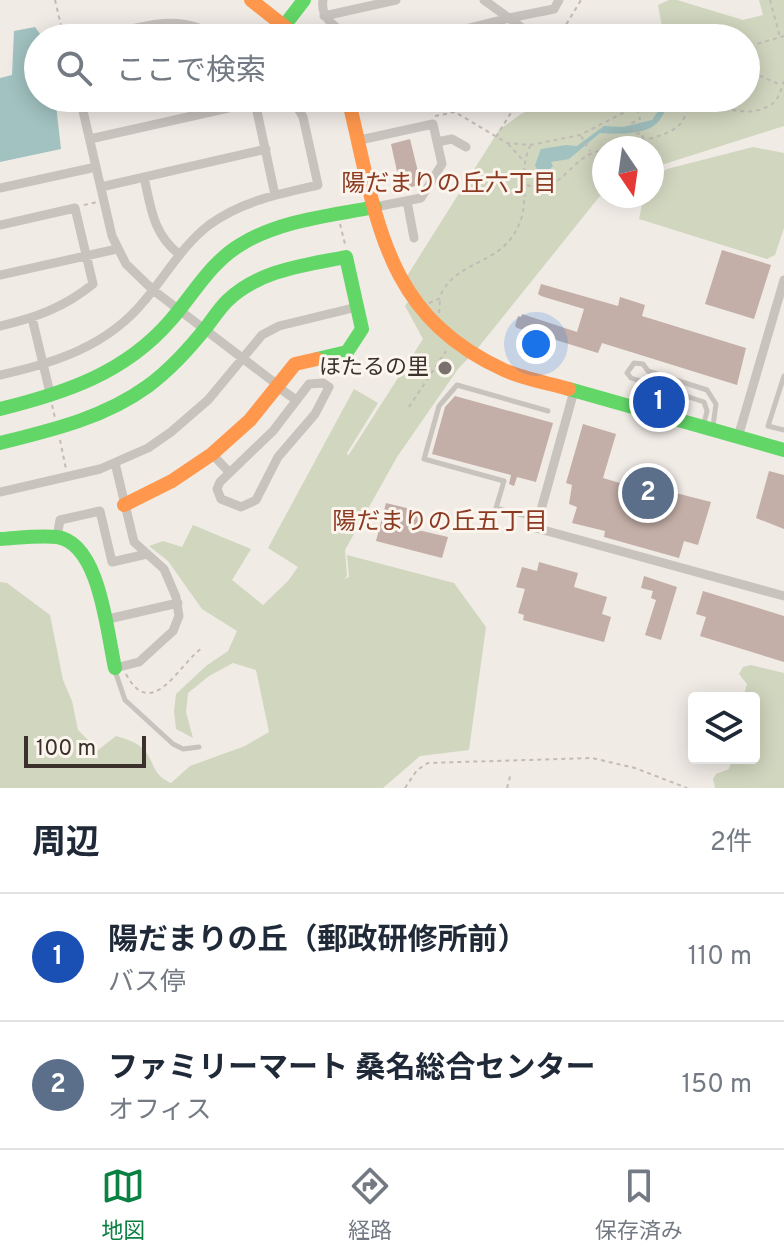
<!DOCTYPE html>
<html lang="ja">
<head>
<meta charset="utf-8">
<style>
  :root { --surface:#fff; --page:#f2f2f3; --text:#1f2937; --muted:#747a83; --line:#e0e1e3; --accent:#0b8043 }
  body { margin:0; font-family:Overpass,"Noto Sans JP",sans-serif; background:var(--page); color:var(--text) }
  .controls { position:absolute; right:24px; bottom:24px; display:grid; overflow:hidden; border-radius:8px; box-shadow:0 4px 20px #0003 }
  .controls button { width:72px; height:72px; display:grid; place-items:center; padding:0; border:0; border-bottom:2px solid var(--line); background:var(--surface); color:var(--text); font:40px sans-serif }
  .compass { position:absolute; left:592px; top:136px; width:72px; height:72px; border-radius:50%; background:var(--surface); box-shadow:0 4px 20px #0003; rotate:167deg }
  .scale { position:absolute; left:24px; bottom:20px; width:122px; box-sizing:border-box; padding-left:8px; border:4px solid #3b302b; border-top:0; font-size:22px; line-height:28px; white-space:nowrap; color:#3b302b; -webkit-text-stroke:6px #fbf5ee; paint-order:stroke }
  .you { position:absolute; left:536px; top:344px; width:28px; height:28px; margin:-20px; border:6px solid #fff; border-radius:50%; background:#1a73e8; box-shadow:0 0 0 12px #1a73e833 }
  .badge { display:grid; place-items:center; width:52px; height:52px; border-radius:50%; background:var(--accent); color:#fff; font-size:26px; font-weight:700 }
  .pin { position:absolute; translate:-50% -50%; border:4px solid #fff; box-shadow:0 2px 8px #0006 }
  .list { margin:0; padding:0; list-style:none }
  h2 { display:flex; justify-content:space-between; align-items:center; height:104px; margin:0; padding:0 32px; font-size:34px }
  h2 small { font-size:26px; font-weight:400; color:var(--muted) }
  .list li { display:grid; grid-template-columns:52px 1fr auto; gap:24px; align-items:center; box-sizing:border-box; height:128px; padding:0 32px; border-top:2px solid var(--line) }
  .list b { display:block; font-size:30px; white-space:nowrap }
  .list p { margin:0; font-size:26px; white-space:nowrap; color:var(--muted) }
  .list em { font-size:26px; font-style:normal; color:var(--muted) }
  .icon { flex:none; width:44px; height:44px; fill:none; stroke:currentColor; stroke-width:2; stroke-linecap:round; stroke-linejoin:round }
  .map { position:relative; flex:none; width:784px; height:788px; overflow:hidden }
  .search { position:absolute; background:var(--surface); box-shadow:0 4px 20px #0003; left:24px; right:24px; top:24px; height:88px; display:flex; align-items:center; gap:20px; box-sizing:border-box; padding:0 28px; border-radius:44px; color:var(--muted); font-size:30px }
  .sheet { height:360px; background:var(--surface) }
  nav { display:flex; justify-content:space-around; align-items:center; box-sizing:border-box; height:112px; border-top:2px solid var(--line); background:var(--surface); font-size:22px; color:var(--muted) }
  nav a { display:grid; justify-items:center; gap:4px }
  nav .on { color:var(--accent) }
  .map>svg:first-child { display:block }
  .green { fill:#d1d6bf }
  .water { fill:#a1c2c1 }
  .building { fill:#c3afa7 }
  .lines { fill:none; stroke-linecap:round; stroke-linejoin:round }
  .path { stroke:#c2bbb6; stroke-width:2; stroke-dasharray:4 4; stroke-linecap:butt }
  .lane { stroke:#c9c3be; stroke-width:5 }
  .street { stroke:#c9c3be; stroke-width:9 }
  .fast { stroke:#63d668; stroke-width:14 }
  .slow { stroke:#ff974d; stroke-width:14 }
  .poi-dot { fill:#7a716c; stroke:#fbf5ee; stroke-width:3 }
  .labels { text-anchor:middle; dominant-baseline:central; stroke-width:6; stroke-linejoin:round; paint-order:stroke }
  .poi-label { font-size:22px; fill:#3b302b; stroke:#fbf5ee; text-anchor:end }
  .neighbourhood-label { font-size:24px; fill:#8c3b22; stroke:#fbf5ee }
</style>
</head>
<body>
<div class="map">
<svg width="784" height="788" viewBox="0 0 784 788">
  <rect width="100%" height="100%" fill="#f0ebe5"/>
  <!-- green -->
  <path class="green" d="M 669,0 L 677,0 L 743,20 L 763,15 L 759,0 L 784,0 L 784,126 L 652,168 L 652,148 L 604,148 L 604,191 L 477,349 L 458,369 L 397,457 L 345,550 L 347,576 L 344,579 L 349,577 L 347,555 L 454,583 L 486,627 L 469,750 L 420,756 L 383,788 L 0,788 L 0,582 L 7,583 L 50,615 L 63,680 L 72,701 L 78,730 L 98,750 L 116,736 C 126,739 140,743 146,752 C 156,767 153,775 171,783 L 190,766 L 245,746 L 269,732 L 256,670 L 233,663 L 209,676 L 188,693 L 186,712 L 193,738 L 176,729 L 174,711 L 176,694 L 206,666 L 228,651 L 237,631 L 202,609 L 168,561 L 149,546 L 163,541 L 182,547 L 193,525 L 251,549 L 232,580 L 263,605 L 288,581 L 298,567 L 268,548 L 354,389 L 378,403 L 347,453 L 348,456 L 423,339 L 405,306 L 415,292 L 407,276 L 499,130 L 521,114 L 547,102 L 577,98 L 746,98 L 746,38 L 664,38 L 658,5 Z
    M 753,147 L 784,153 L 784,228 L 775,255 L 767,259 L 639,219 L 644,196 L 652,196 L 652,179 L 667,169 Z
    M 751,665 L 784,673 L 784,788 L 715,788 L 713,779 L 716,774 L 729,769 L 732,758 L 754,758 L 754,698 L 743,698 L 747,684 L 739,674 L 743,667 Z"/>
  <!-- water -->
  <path class="water" d="M 35,27 L 43,38 L 38,38 L 38,98 L 50,98 L 51,104 L 56,105 L 61,149 L 0,162 L 0,78 L 12,75 L 14,31 Z
    M 667,98 L 675,98 C 666,105 664,117 656,124 C 644,135 615,134 600,133 L 569,159 L 551,162 L 553,166 L 546,173 L 538,172 L 535,165 L 541,149 L 566,145 L 577,146 L 604,126 L 623,127 L 652,120 Z"/>
  <!-- building -->
  <path class="building" d="M 410,139 L 421,184 L 409,188 L 408,184 L 400,185 L 391,144 Z
    M 722,250 L 771,265 L 754,319 L 705,304 Z
    M 541,284 L 618,306 L 620,297 L 645,305 L 642,316 L 746,348 L 737,385 L 602,343 L 598,353 L 517,328 L 515,326 L 518,316 L 521,317 L 522,314 L 577,332 L 584,309 L 541,296 L 538,294 Z
    M 455,396 L 553,423 L 536,482 L 517,477 L 514,486 L 509,484 L 511,475 L 432,454 L 445,407 Z
    M 583,424 L 616,434 L 603,478 L 620,483 L 621,479 L 711,502 L 698,545 L 684,541 L 679,558 L 604,537 L 605,531 L 572,523 L 577,507 L 569,504 L 572,485 L 566,483 Z
    M 769,471 L 784,475 L 784,529 L 756,518 Z
    M 386,503 L 423,512 L 418,530 L 448,537 L 442,558 L 376,541 Z
    M 539,562 L 578,573 L 574,587 L 607,597 L 602,614 L 611,617 L 604,642 L 523,620 L 524,615 L 518,613 L 525,589 L 516,587 L 522,567 L 537,571 Z
    M 644,576 L 677,587 L 661,640 L 645,635 L 656,600 L 651,598 L 653,591 L 641,588 Z
    M 703,591 L 784,616 L 784,662 L 700,636 L 706,617 L 696,614 Z"/>
  <g class="lines">
    <!-- path -->
    <path class="path" d="M 55,0 L 64,38
      M 770,0 L 780,37
      M 558,38 L 581,0
      M 746,53 L 750,46 L 784,36
      M 746,57 L 752,61 L 758,75 L 781,85
      M 710,101 C 728,111 753,117 772,104 C 779,99 781,89 784,81
      M 636,109 L 637,98
      M 637,109 L 640,119 L 632,123 L 635,134 L 642,133 L 643,139
      M 435,116 L 455,112 L 507,143 L 530,145 L 580,135 L 623,113 L 636,109 L 688,108 L 715,98
      M 581,136 L 590,151
      M 496,137 L 520,98
      M 508,144 L 522,159
      M 627,148 C 649,134 681,139 687,109
      M 527,185 C 562,198 573,150 604,151
      M 84,205 L 97,202
      M 340,224 L 345,244
      M 429,303 L 439,299 C 451,265 487,266 509,241 C 537,206 515,179 530,146
      M 439,313 L 440,300
      M 52,405 L 55,418
      M 409,407 L 446,351
      M 60,440 L 66,469
      M 126,674 C 152,723 179,664 202,648
      M 405,788 L 417,770 L 428,763 L 592,758 L 635,768 L 687,788
      M 507,788 L 511,773"/>
    <!-- lane -->
    <path class="lane" d="M 784,376 L 768,426 L 784,430
      M 703,427 L 707,411 L 704,402 L 631,378 L 627,373 L 634,363 L 643,364 L 648,371 L 707,390 L 716,404 L 713,426
      M 537,519 L 496,508 L 504,481 L 424,459 L 439,406 L 457,385 L 548,411
      M 115,671 L 125,700 L 173,744 L 183,749 L 199,747"/>
    <!-- street -->
    <path class="street" d="M 323,0 C 320,19 336,27 350,38
      M 484,0 L 509,18
      M 324,16 L 396,0
      M 95,38 C 136,29 180,10 217,38
      M 429,38 L 509,18
      M 530,38 L 529,33 L 509,18 L 554,9 L 559,0
      M 80,98 L 112,236 L 126,264 L 153,290 L 279,386
      M 459,98 L 460,102 L 469,107 L 508,98
      M 255,102 L 275,195
      M 350,106 L 386,98
      M 90,139 L 255,102 L 258,98
      M 360,140 L 433,124 L 442,164 L 421,198 L 375,207
      M 437,142 L 452,139 L 466,147
      M 144,177 C 151,208 153,234 179,254
      M 101,187 L 266,149
      M 0,188 L 96,167
      M 407,201 L 414,238
      M 0,225 L 75,208 L 93,284 C 65,307 35,318 0,326
      M 0,275 L 117,249
      M 32,318 L 51,397
      M 0,375 C 55,363 108,346 145,300 C 167,274 182,246 209,225 C 242,201 279,194 318,185 L 303,117 L 292,98
      M 323,383 L 329,387 L 315,414 L 278,457 L 256,500 L 241,507 L 221,499 L 217,489 L 220,482 L 273,431 L 309,384 Z
      M 278,387 L 296,400
      M 574,391 L 536,528 L 784,596
      M 738,437 L 784,280
      M 212,454 L 229,472
      M 0,492 L 100,469 L 148,448 L 171,432 L 208,400 L 262,335 L 279,326 L 357,307
      M 57,537 L 60,520 L 100,511 L 112,562 L 147,554
      M 104,620 L 178,603
      M 115,668 L 139,662 L 173,631 L 179,616 L 176,597 L 164,569 L 134,542 L 115,463"/>
    <!-- fast -->
    <path class="fast" d="M 284,26 L 304,0
      M 569,389 L 784,450
      M 0,409 C 65,393 125,373 170,321 C 193,295 210,263 240,245 C 280,220 330,216 375,207
      M 0,443 C 52,430 104,418 148,386 C 171,369 190,348 208,325 C 214,317 220,308 227,301 C 259,270 305,265 346,257 L 362,329 L 347,352 L 317,359
      M 0,539 C 18,538 39,535 57,537 C 100,543 107,633 115,668"/>
    <!-- slow -->
    <path class="slow" d="M 251,0 L 299,38
      M 348,98 C 377,215 381,314 504,370 C 524,379 548,383 569,389
      M 124,505 L 172,481 L 212,454 L 250,420 L 295,364 L 317,359"/>
  </g>
  <!-- markers -->
  <circle class="poi-dot" cx="445" cy="368" r="8"/>
  <g class="labels">
    <!-- poi labels -->
    <g class="poi-label">
      <text x="429" y="368">ほたるの里</text>
    </g>
    <!-- neighbourhood labels -->
    <g class="neighbourhood-label">
      <text x="449" y="185">陽だまりの丘六丁目</text>
      <text x="440" y="523">陽だまりの丘五丁目</text>
    </g>
  </g>
</svg>
<div class="controls">
<button><svg class="icon" aria-label="layers" viewBox="0 0 24 24"><path d="M12 4l9 5-9 5-9-5zM3 14l9 5 9-5"/></svg></button>
</div>
<svg class="compass" viewBox="-18 -18 36 36"><path d="M0-13l5 13h-10z" fill="#e53935"/><path d="M0 13l5-13h-10z" fill="#747a83"/></svg>
<div class="scale">100 m</div>
<div class="you"></div>
<div class="pin badge" style="left:659px;top:402px;background:#1a4fb4">1</div>
<div class="pin badge" style="left:648px;top:493px;background:#5c6f8a">2</div>
<div class="search"><svg class="icon" aria-label="search" viewBox="0 0 24 24"><circle cx="10" cy="10" r="6"/><path d="M15 15l6 6"/></svg>ここで検索</div>
</div>
<section class="sheet">
<h2>周辺<small>2件</small></h2>
<ul class="list">
<li><span class="badge" style="background:#1a4fb4">1</span><div><b>陽だまりの丘（郵政研修所前）</b><p>バス停</p></div><em>110 m</em></li>
<li><span class="badge" style="background:#5c6f8a">2</span><div><b>ファミリーマート 桑名総合センター</b><p>オフィス</p></div><em>150 m</em></li>
</ul>
</section>
<nav>
<a class="on"><svg class="icon" aria-label="map" viewBox="0 0 24 24"><path d="M3 6l6-2 6 2 6-2v14l-6 2-6-2-6 2zM9 4v14M15 6v14"/></svg>地図</a>
<a><svg class="icon" aria-label="directions" viewBox="0 0 24 24"><path d="M12 3l9 9-9 9-9-9zM9 14v-3h6M13 9l2 2-2 2"/></svg>経路</a>
<a><svg class="icon" aria-label="saved" viewBox="0 0 24 24"><path d="M7 4h10v16l-5-4-5 4z"/></svg>保存済み</a>
</nav>
</body>
</html>
